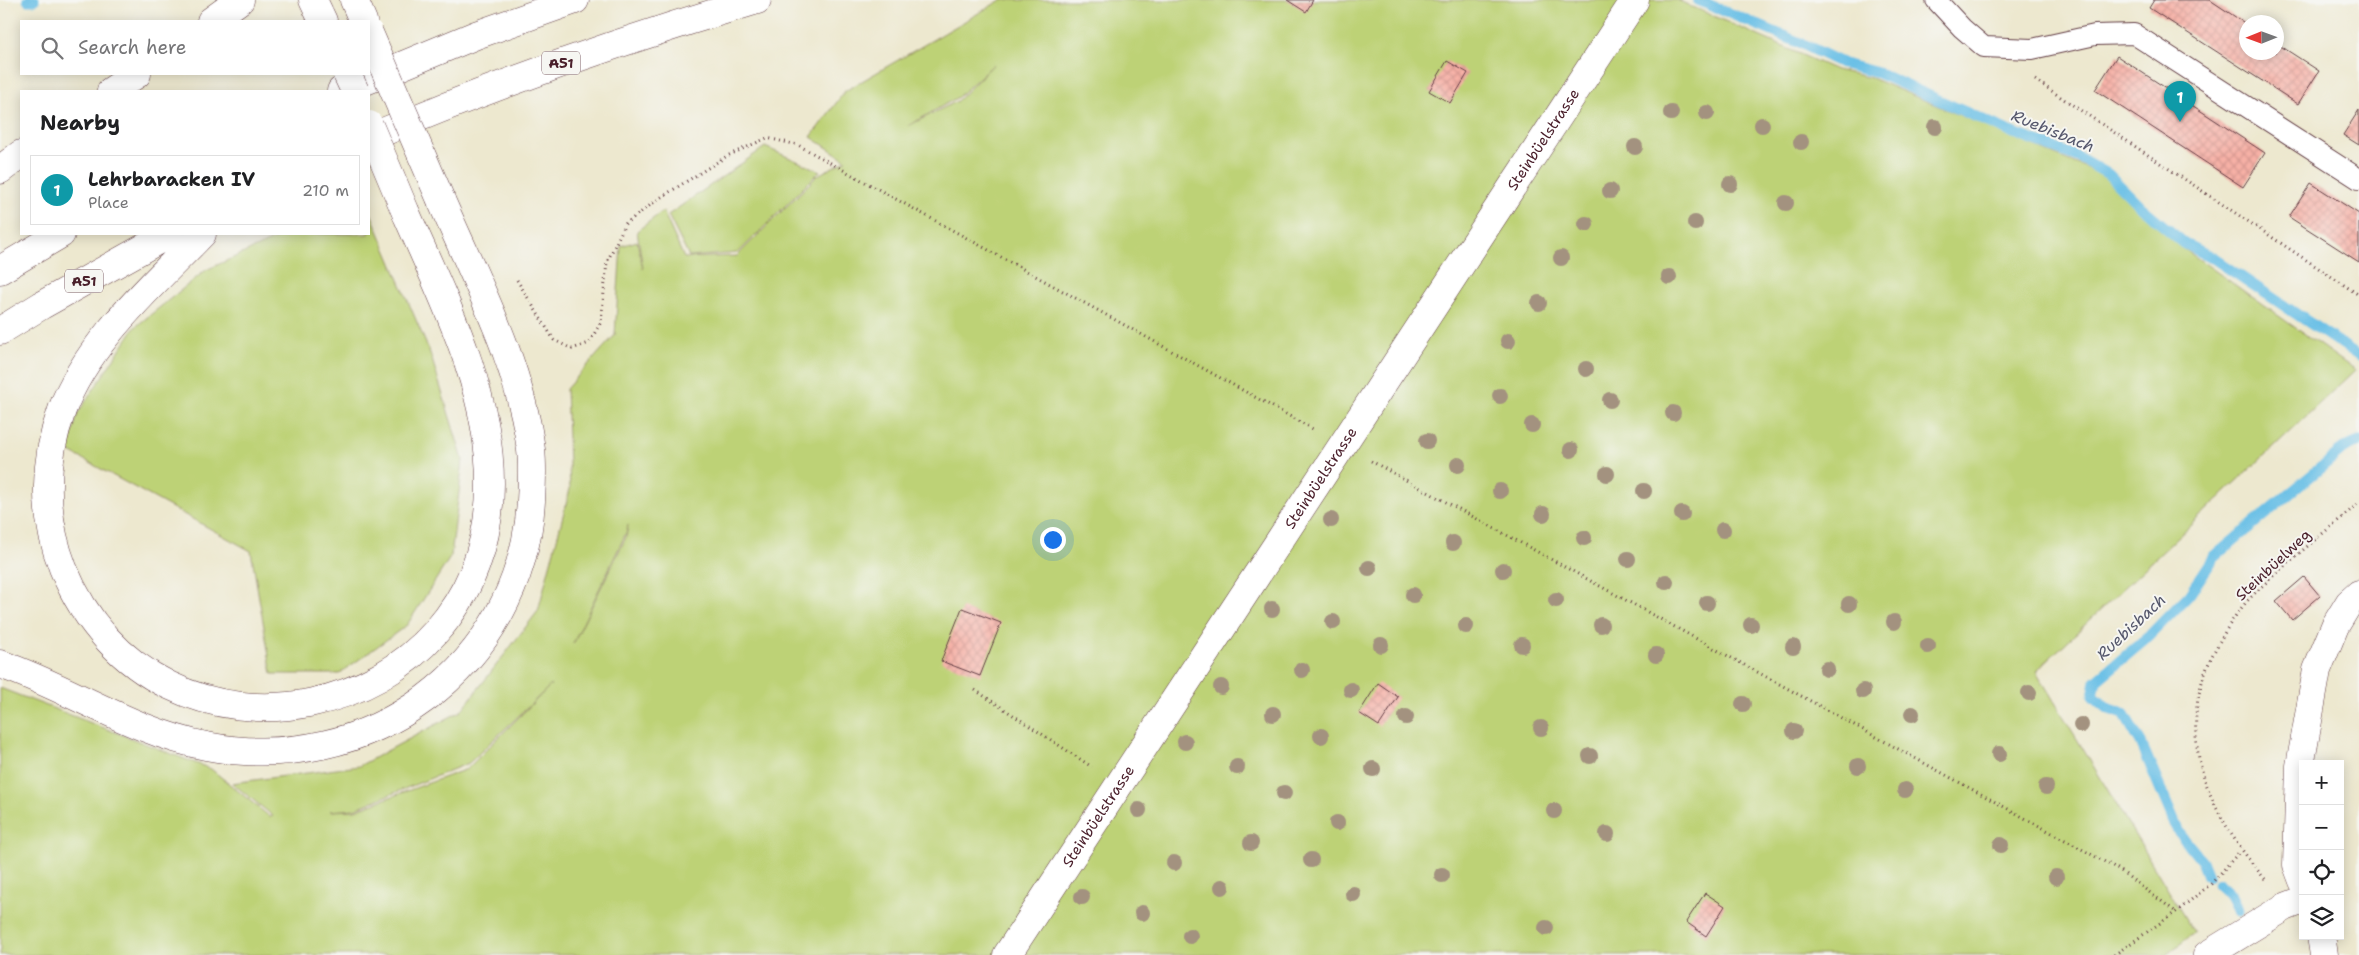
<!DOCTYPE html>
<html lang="en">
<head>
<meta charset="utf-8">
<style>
  :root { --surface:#fff; --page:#f2f2f2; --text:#202124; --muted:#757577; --line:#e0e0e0; --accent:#111827 }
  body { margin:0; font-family:"Shantell Sans",sans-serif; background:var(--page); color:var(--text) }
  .controls { position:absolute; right:15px; bottom:15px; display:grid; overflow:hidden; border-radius:0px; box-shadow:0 2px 12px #0003 }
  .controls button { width:45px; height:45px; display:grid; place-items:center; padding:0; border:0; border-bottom:1px solid var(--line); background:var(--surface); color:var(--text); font:25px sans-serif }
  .compass { position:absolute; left:2239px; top:15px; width:45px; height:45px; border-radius:50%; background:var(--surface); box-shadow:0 2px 12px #0003; rotate:269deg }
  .you { position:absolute; left:1052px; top:539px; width:18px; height:18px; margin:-12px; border:4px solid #fff; border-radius:50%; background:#1a73e8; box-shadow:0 0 0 8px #1a73e833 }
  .badge { display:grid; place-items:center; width:32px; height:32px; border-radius:50%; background:var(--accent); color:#fff; font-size:16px; font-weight:700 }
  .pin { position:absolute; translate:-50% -41px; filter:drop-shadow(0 1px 2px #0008) }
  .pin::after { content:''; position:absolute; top:26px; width:18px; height:15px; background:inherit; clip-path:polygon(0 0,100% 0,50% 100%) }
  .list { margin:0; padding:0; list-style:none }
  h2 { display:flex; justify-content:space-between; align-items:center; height:65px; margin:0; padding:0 20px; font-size:21px }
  h2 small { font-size:16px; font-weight:400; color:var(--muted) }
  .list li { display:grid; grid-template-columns:32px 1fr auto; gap:15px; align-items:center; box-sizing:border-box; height:70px; margin:0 10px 10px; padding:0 10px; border:1px solid var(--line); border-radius:0px }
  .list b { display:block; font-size:19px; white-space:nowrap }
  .list p { margin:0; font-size:16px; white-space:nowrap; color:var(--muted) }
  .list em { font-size:16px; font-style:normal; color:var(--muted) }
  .icon { flex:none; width:28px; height:28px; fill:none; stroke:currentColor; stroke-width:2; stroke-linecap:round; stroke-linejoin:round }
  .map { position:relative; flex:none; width:2359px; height:955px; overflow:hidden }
  .search { position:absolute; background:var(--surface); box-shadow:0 2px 12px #0003; left:20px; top:20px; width:350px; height:55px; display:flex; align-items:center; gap:12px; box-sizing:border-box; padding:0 18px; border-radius:0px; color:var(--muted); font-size:19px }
  .panel { position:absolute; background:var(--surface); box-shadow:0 2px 12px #0003; left:20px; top:90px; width:350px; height:145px; border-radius:0px }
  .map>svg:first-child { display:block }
  .grass { fill:#bdd276; stroke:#847850; fill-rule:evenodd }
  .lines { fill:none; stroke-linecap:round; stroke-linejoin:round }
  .stream { stroke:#6ac0e6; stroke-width:11 }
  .building { fill:url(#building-cross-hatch) }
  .lane-casing { stroke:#623d44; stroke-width:22 }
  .street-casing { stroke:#623d44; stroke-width:29 }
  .highway-casing { stroke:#623d44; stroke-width:29 }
  .path { stroke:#623d44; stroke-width:3; stroke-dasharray:1 4; stroke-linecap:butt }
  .lane { stroke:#fff; stroke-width:20 }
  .street { stroke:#fff; stroke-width:28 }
  .highway { stroke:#fff; stroke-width:28 }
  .highway-bridge-casing { stroke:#623d44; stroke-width:29; stroke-linecap:butt }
  .highway-bridge { stroke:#fff; stroke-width:28 }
  .tree { fill:#a3927f }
  .labels { text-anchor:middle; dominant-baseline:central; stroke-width:4; stroke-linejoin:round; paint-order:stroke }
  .shield { fill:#f6f6f2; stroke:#7e6067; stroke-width:1 }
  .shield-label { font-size:14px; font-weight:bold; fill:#4a1f2b }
  .street-label { font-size:15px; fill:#4a1f2b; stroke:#f6f6f2 }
  .water-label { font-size:16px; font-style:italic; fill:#55576c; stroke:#f6f6f2 }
</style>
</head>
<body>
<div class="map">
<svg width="2359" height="955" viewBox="0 0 2359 955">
  <defs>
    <pattern id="building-cross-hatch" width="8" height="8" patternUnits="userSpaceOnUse" patternTransform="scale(1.25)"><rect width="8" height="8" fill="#f6b0a6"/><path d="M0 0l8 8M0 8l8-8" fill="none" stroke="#d4978f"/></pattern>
  </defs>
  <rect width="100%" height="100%" fill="#f6f6f2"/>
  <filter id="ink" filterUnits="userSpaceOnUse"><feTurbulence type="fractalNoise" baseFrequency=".02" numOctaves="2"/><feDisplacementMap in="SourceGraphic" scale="10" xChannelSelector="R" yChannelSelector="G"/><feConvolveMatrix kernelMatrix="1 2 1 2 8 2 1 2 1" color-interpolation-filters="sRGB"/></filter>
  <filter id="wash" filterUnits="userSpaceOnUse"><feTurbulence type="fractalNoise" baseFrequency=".0096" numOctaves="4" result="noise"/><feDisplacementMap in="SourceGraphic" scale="20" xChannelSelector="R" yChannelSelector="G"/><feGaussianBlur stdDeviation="1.12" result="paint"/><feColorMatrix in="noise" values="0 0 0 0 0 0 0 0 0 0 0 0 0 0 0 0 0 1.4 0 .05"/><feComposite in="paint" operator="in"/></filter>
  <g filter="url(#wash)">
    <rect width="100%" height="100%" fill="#ede8cf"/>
    <!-- grass -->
    <path class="grass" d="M 1001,0 L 1677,0 L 1836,70 L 1871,78 L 2108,177 L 2183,248 L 2355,370 L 2036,671 L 2194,933 L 2166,955 L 0,955 L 0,688 L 211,769 L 270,817 L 273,816 L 232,783 L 359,766 L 461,711 L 538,611 L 570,489 L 566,389 L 615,335 L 621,246 L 637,241 L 643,269 L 637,231 L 663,211 L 684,258 L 737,256 L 818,175 L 846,160 L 811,137 L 845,91 ZM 994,64 L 957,101 L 908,126 L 958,97 ZM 628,525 L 626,537 L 573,644 L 626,533 ZM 551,685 L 467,769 L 355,810 L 330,811 L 354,809 L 469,763 Z
      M 765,147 L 820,171 L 738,253 L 689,257 L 668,215 Z
      M 369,209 L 430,353 L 463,460 L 451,556 L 407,625 L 339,674 L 272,674 L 251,551 L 68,451 L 78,413 L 134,328 L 206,270 L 286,234 L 369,234 Z"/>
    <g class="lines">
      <!-- stream -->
      <path class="stream" d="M 28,0 L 34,0
        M 1698,0 L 1805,45 L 1844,64 L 1878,73 L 2008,131 L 2078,157 L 2108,174 L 2141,207 L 2184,243 L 2213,258 L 2359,356
        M 2208,876 L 2202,861 L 2179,833 L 2141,743 L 2124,714 L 2109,709 L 2093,696 L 2096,681 L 2147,638 L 2189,595 L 2215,556 L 2343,449 L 2359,441
        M 2218,884 L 2230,895 L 2238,911"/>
    </g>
    <g id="blocks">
      <!-- building -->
      <path class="building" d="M 1287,0 L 1313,0 L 1306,12 Z
        M 2154,0 L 2210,0 L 2246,24 L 2246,52 L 2276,52 L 2276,43 L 2319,71 L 2298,104 L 2149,8 Z
        M 2117,56 L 2265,153 L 2243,187 L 2095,90 Z
        M 1447,61 L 1468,73 L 1450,103 L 1429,91 Z
        M 2359,110 L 2359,145 L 2343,135 Z
        M 2311,183 L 2359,214 L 2359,262 L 2289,217 Z
        M 2304,577 L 2320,596 L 2292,620 L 2276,601 Z
        M 962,608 L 1001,623 L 980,676 L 941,661 Z
        M 1378,683 L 1398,697 L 1379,726 L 1359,713 Z
        M 1705,893 L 1725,906 L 1706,936 L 1686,922 Z"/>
    </g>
  </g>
  <g filter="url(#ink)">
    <use href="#blocks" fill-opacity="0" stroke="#623d44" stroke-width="1"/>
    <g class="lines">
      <defs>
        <path id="lane" d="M 1936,0 L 1962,28 L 1984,47 L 2032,49 L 2095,35 L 2134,34 L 2359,179"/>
        <g id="street">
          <path d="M 2303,881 L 2297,865 L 2300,766 L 2317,670 L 2335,626 L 2349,603 L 2359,594"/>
          <path d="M 2321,936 L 2324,955"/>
          <path id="s1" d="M 1007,955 L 1635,0"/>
          <path d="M 2207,955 L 2285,907 L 2303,900"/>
        </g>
        <path id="highway" d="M 313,0 L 323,21
          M 354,0 L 363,21
          M 211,21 L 240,0
          M 111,91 L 137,74
          M 341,91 L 476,35 L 575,0
          M 369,138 C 496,84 625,39 757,0
          M 0,170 L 21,154
          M 202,234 C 153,285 87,342 62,410 C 43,462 43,517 63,568 C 156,796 490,727 490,483 C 490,388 443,298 406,213
          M 0,270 L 61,234
          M 0,331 L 42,305 L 169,234
          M 0,664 C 70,688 133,732 206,746 C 368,778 521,668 531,501 C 532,484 533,467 531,450 C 520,362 476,281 441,200"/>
      </defs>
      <!-- lane casing -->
      <use href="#lane" class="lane-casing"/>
      <!-- street casing -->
      <use href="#street" class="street-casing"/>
      <!-- highway casing -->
      <use href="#highway" class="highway-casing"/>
      <!-- path -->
      <path class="path" d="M 2035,80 L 2359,295
        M 517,280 L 554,340 L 572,349 L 589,343 L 601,322 L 607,262 L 625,224 L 660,198 L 727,156 L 767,138 L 798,145 L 1313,429
        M 1371,461 L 2118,869 L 2176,912
        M 975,690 L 1092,767
        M 2265,879 C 2205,809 2169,728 2220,641 C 2228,626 2238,611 2250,598 C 2284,564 2323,534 2359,503
        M 2114,955 L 2176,912 L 2211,884 L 2240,851"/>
      <!-- lane -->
      <use href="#lane" class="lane"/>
      <!-- street -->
      <use href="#street" class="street"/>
      <!-- highway -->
      <use href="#highway" class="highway"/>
      <defs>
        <path id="highway-bridge" d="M 369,33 L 441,200
          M 347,74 L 355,91
          M 369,125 L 406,213"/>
      </defs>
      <!-- highway-bridge casing -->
      <use href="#highway-bridge" class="highway-bridge-casing"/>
      <!-- highway-bridge -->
      <use href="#highway-bridge" class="highway-bridge"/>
    </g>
    <!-- trees -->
    <g class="tree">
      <circle cx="1671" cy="113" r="8"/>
      <circle cx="1707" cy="113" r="8"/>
      <circle cx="1762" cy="125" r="8"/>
      <circle cx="1935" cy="127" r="8"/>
      <circle cx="1801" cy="142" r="8"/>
      <circle cx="1635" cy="147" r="8"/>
      <circle cx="1730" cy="184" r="8"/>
      <circle cx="1610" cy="191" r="8"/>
      <circle cx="1786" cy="203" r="8"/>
      <circle cx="1695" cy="223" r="8"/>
      <circle cx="1586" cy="224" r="8"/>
      <circle cx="1561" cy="258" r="8"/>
      <circle cx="1669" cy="277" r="8"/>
      <circle cx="1539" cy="303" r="8"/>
      <circle cx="1508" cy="341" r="8"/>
      <circle cx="1586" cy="369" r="8"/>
      <circle cx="1500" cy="396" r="8"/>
      <circle cx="1610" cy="400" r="8"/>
      <circle cx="1673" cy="413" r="8"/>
      <circle cx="1532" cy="425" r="8"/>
      <circle cx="1427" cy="441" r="8"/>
      <circle cx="1571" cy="450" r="8"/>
      <circle cx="1458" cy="465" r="8"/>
      <circle cx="1607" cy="474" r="8"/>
      <circle cx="1500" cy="491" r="8"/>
      <circle cx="1644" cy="491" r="8"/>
      <circle cx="1543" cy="514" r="8"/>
      <circle cx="1682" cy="514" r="8"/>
      <circle cx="1331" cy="520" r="8"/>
      <circle cx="1723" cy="530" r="8"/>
      <circle cx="1584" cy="538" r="8"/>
      <circle cx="1453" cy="543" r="8"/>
      <circle cx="1628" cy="559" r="8"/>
      <circle cx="1369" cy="568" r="8"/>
      <circle cx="1503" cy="570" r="8"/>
      <circle cx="1666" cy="582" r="8"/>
      <circle cx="1413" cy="595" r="8"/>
      <circle cx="1556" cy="600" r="8"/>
      <circle cx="1707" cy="603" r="8"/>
      <circle cx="1849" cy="604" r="8"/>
      <circle cx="1272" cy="609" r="8"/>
      <circle cx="1333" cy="622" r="8"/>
      <circle cx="1894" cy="622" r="8"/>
      <circle cx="1601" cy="625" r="8"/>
      <circle cx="1751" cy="625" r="8"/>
      <circle cx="1466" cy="626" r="8"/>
      <circle cx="1381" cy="645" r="8"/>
      <circle cx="1522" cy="645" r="8"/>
      <circle cx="1928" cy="646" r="8"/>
      <circle cx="1793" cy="647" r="8"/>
      <circle cx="1656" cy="655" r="8"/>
      <circle cx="1827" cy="669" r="8"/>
      <circle cx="1302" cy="670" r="8"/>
      <circle cx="1221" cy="687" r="8"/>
      <circle cx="1351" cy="690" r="8"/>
      <circle cx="1863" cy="691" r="8"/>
      <circle cx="2029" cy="693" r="8"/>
      <circle cx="1743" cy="704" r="8"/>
      <circle cx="1273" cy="714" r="8"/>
      <circle cx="1912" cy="714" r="8"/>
      <circle cx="1406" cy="717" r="8"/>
      <circle cx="2081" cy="725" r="8"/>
      <circle cx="1541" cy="728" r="8"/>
      <circle cx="1794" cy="731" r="8"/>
      <circle cx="1321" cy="736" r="8"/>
      <circle cx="1185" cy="742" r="8"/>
      <circle cx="1999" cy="754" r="8"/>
      <circle cx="1590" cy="756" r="8"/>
      <circle cx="1858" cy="766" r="8"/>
      <circle cx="1237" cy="767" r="8"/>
      <circle cx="1373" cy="769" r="8"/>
      <circle cx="2046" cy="787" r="8"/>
      <circle cx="1905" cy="790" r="8"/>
      <circle cx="1284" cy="793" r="8"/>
      <circle cx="1139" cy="810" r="8"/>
      <circle cx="1554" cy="811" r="8"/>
      <circle cx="1337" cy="823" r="8"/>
      <circle cx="1607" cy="834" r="8"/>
      <circle cx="1251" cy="843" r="8"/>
      <circle cx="2001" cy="845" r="8"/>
      <circle cx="1311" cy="860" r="8"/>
      <circle cx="1174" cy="863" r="8"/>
      <circle cx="1442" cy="875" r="8"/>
      <circle cx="2056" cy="877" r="8"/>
      <circle cx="1222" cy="887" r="8"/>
      <circle cx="1353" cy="894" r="8"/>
      <circle cx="1082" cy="897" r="8"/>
      <circle cx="1142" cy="913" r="8"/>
      <circle cx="1546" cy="928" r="8"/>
      <circle cx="1190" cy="936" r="8"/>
    </g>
  </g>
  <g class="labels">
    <!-- shield labels -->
    <g class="shield">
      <rect x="542" y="51.5" width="38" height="23" rx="4"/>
      <rect x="65" y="269.5" width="38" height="23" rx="4"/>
    </g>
    <g class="shield-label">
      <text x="561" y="63">A51</text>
      <text x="84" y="281">A51</text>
    </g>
    <!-- street labels -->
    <g class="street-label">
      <text stroke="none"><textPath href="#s1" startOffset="976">Steinbüelstrasse</textPath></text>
      <text stroke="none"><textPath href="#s1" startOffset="571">Steinbüelstrasse</textPath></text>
      <text transform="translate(2273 565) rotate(-43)">Steinbüelweg</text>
      <text stroke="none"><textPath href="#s1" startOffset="166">Steinbüelstrasse</textPath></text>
    </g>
    <!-- water labels -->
    <g class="water-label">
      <text transform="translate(2053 131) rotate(22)">Ruebisbach</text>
      <text transform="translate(2131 627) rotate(-43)">Ruebisbach</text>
    </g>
  </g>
</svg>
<div class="controls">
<button>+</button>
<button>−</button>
<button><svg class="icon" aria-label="locate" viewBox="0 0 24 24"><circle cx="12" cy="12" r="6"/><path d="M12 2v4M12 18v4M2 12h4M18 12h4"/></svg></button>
<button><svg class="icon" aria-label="layers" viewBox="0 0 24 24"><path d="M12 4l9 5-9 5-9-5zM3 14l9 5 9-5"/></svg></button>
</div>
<svg class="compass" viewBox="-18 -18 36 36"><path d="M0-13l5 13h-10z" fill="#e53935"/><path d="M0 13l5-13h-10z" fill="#757577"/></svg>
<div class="you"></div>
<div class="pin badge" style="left:2180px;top:122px;background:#0f9aa8">1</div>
<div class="search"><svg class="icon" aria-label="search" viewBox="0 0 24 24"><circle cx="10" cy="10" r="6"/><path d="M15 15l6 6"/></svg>Search here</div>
<section class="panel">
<h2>Nearby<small></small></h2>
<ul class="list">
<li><span class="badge" style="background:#0f9aa8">1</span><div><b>Lehrbaracken IV</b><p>Place</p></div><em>210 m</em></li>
</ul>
</section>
</div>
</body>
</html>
